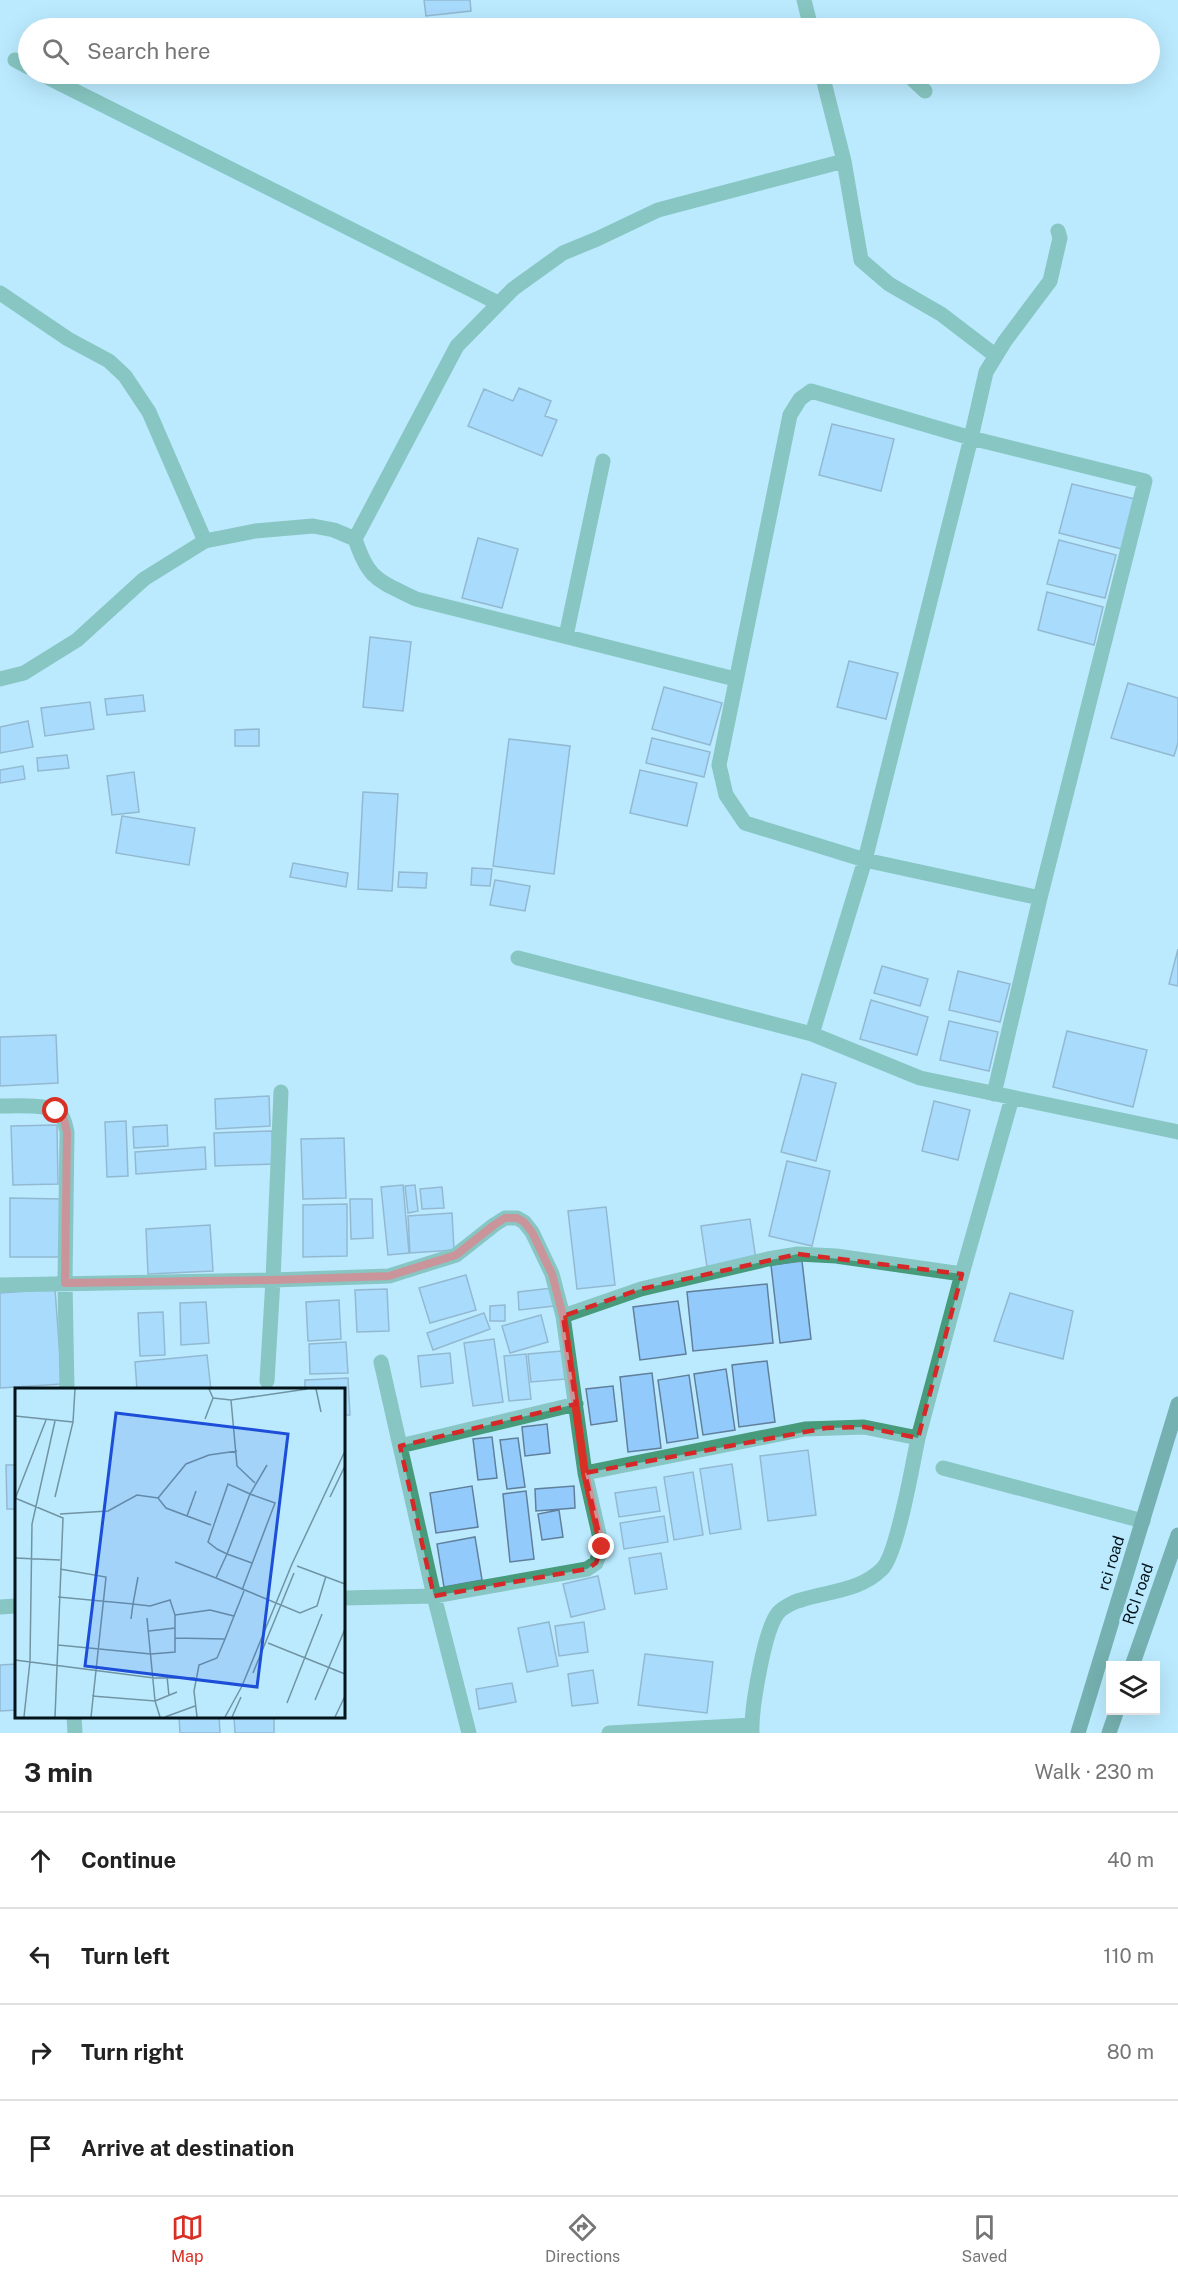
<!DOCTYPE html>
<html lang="en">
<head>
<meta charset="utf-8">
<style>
  :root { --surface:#fff; --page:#f6f6f6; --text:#222; --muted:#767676; --line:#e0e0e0; --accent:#d93025 }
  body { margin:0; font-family:"Public Sans",sans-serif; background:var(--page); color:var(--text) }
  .controls { position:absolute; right:18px; bottom:18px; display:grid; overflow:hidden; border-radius:0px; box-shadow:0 6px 24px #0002 }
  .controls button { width:54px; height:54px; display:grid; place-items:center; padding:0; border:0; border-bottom:2px solid var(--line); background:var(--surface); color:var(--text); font:30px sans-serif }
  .stop { position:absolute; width:18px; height:18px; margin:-14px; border:4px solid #d93025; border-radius:50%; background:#fff }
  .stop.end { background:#d93025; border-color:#fff; box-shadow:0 2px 6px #0008 }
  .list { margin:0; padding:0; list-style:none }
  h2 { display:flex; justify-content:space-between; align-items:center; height:78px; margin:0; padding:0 24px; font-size:26px }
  h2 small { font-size:20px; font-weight:400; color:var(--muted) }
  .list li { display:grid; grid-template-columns:39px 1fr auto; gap:18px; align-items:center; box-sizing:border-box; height:96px; padding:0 24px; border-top:2px solid var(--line) }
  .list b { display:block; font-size:22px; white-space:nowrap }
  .list em { font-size:20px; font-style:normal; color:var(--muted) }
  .icon { flex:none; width:33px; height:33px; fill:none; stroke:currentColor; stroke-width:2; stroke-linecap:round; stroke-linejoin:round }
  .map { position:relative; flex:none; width:1178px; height:1733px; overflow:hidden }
  .search { position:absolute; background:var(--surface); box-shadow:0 6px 24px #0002; left:18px; right:18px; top:18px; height:66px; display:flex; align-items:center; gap:15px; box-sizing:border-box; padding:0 21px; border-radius:33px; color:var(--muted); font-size:22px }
  .sheet { height:462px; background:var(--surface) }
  nav { display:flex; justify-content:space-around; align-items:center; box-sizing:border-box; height:84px; border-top:2px solid var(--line); background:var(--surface); font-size:16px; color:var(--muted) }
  nav a { display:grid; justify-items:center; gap:3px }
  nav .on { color:var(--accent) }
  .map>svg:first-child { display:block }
  .building { fill:#93cafc; stroke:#607f9b; stroke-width:1.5 }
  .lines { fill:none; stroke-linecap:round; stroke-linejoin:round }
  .lane { stroke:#479b7b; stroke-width:15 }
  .street { stroke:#479b7b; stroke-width:15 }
  .secondary { stroke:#206e53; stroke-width:15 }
  .route { stroke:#d93025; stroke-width:8 }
  .marked { fill:none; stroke:#d62828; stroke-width:4.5; stroke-dasharray:12 8; stroke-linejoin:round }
  .labels { text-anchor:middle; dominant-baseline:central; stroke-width:6; stroke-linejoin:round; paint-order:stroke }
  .street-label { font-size:16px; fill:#03131a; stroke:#bbeafe }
  .inset-road { fill:none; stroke:#7194a3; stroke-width:1.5 }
  .view { fill:#1d4ed8; fill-opacity:0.15; stroke:#1d4ed8; stroke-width:3 }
  .inset-edge { fill:none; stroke:#03131a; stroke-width:3 }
</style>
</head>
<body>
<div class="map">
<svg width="1178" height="1733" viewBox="0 0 1178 1733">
  <rect width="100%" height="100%" fill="#bbeafe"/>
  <!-- building -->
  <path class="building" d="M 424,0 L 470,0 L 471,11 L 426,16 Z
    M 519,388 L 551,401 L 545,416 L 557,420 L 542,456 L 468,426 L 484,389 L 513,401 Z
    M 832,424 L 894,439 L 881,491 L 819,475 Z
    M 1072,484 L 1135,499 L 1122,549 L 1059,533 Z
    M 478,538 L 518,549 L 502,608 L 462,598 Z
    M 1059,540 L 1116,555 L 1105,598 L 1047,584 Z
    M 1047,592 L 1103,607 L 1094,645 L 1038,630 Z
    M 370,637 L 411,642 L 403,711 L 363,707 Z
    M 849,661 L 898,673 L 886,719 L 837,707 Z
    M 1128,683 L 1178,698 L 1178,743 L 1174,756 L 1111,738 Z
    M 664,687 L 722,703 L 710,745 L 652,729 Z
    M 143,695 L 145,711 L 107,715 L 105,699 Z
    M 90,702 L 94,729 L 45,736 L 41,708 Z
    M 28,721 L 33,747 L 0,753 L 0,727 Z
    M 259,729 L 259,746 L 235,746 L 235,730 Z
    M 652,738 L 710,752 L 704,777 L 646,763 Z
    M 509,739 L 570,746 L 554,874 L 493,866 Z
    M 67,755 L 69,768 L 38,771 L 37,758 Z
    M 23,766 L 25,779 L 0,783 L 0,770 Z
    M 640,770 L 697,783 L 687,826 L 630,813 Z
    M 134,772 L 139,812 L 112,815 L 107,776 Z
    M 363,792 L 398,794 L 392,891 L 358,889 Z
    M 122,816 L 195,828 L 189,865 L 116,853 Z
    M 293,863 L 348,873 L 346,887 L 290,877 Z
    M 472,868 L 492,869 L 490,886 L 471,885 Z
    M 399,872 L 427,873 L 426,888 L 398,887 Z
    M 495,880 L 530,886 L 525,911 L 490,905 Z
    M 1178,949 L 1178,986 L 1169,984 Z
    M 882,966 L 928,979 L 920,1006 L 874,993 Z
    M 958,971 L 1010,984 L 1000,1022 L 949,1010 Z
    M 871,1000 L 928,1017 L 917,1055 L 860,1039 Z
    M 949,1021 L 998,1032 L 989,1071 L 940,1060 Z
    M 1067,1031 L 1147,1050 L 1133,1107 L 1053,1087 Z
    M 56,1035 L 58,1083 L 0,1086 L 0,1037 Z
    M 802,1074 L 836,1083 L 816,1161 L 781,1152 Z
    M 269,1096 L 270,1126 L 216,1129 L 215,1099 Z
    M 934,1101 L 970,1110 L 958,1160 L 922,1151 Z
    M 126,1121 L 128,1176 L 107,1177 L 105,1122 Z
    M 57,1125 L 58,1184 L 13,1185 L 11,1126 Z
    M 167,1125 L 168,1146 L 134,1148 L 133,1127 Z
    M 272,1131 L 273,1164 L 215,1166 L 214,1133 Z
    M 344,1138 L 346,1198 L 303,1199 L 301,1139 Z
    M 205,1147 L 206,1169 L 136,1174 L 135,1152 Z
    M 787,1161 L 830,1171 L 812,1246 L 769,1236 Z
    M 403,1185 L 409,1253 L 388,1255 L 381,1187 Z
    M 415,1185 L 418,1211 L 408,1213 L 405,1186 Z
    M 442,1187 L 444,1208 L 422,1209 L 420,1189 Z
    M 10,1198 L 62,1199 L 62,1257 L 10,1257 Z
    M 350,1199 L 372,1199 L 373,1238 L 351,1239 Z
    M 347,1204 L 347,1256 L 303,1257 L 303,1205 Z
    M 606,1207 L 615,1285 L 577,1289 L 568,1211 Z
    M 452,1213 L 454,1250 L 410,1253 L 408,1216 Z
    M 750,1219 L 756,1260 L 707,1267 L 701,1226 Z
    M 210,1225 L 213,1271 L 148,1274 L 146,1229 Z
    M 802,1261 L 811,1339 L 780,1343 L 771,1265 Z
    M 466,1275 L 476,1310 L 430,1323 L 419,1288 Z
    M 767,1284 L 773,1343 L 693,1351 L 687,1292 Z
    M 552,1288 L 554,1306 L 519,1310 L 518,1292 Z
    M 55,1289 L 62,1384 L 0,1388 L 0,1293 Z
    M 387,1289 L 389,1331 L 357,1332 L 355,1290 Z
    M 1010,1293 L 1073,1311 L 1063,1359 L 994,1341 Z
    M 339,1300 L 341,1339 L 308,1341 L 306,1302 Z
    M 678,1301 L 686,1354 L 640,1360 L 633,1307 Z
    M 206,1302 L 209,1343 L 181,1345 L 180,1303 Z
    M 505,1305 L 505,1321 L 490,1321 L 490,1306 Z
    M 163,1312 L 165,1355 L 140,1356 L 138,1313 Z
    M 484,1313 L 490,1329 L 433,1350 L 427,1333 Z
    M 541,1315 L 548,1342 L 510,1353 L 502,1326 Z
    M 494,1339 L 503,1402 L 473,1406 L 464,1343 Z
    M 346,1342 L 348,1373 L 310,1374 L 309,1344 Z
    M 562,1351 L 565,1379 L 531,1382 L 528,1354 Z
    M 450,1353 L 453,1383 L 421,1387 L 418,1356 Z
    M 526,1354 L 531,1399 L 509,1401 L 504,1356 Z
    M 207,1355 L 211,1390 L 137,1390 L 135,1362 Z
    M 767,1361 L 775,1422 L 739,1427 L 732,1365 Z
    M 726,1369 L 735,1430 L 703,1435 L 694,1374 Z
    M 652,1373 L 661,1448 L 628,1452 L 620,1377 Z
    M 689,1375 L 698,1438 L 667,1443 L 658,1380 Z
    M 348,1378 L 350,1415 L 344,1415 L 344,1390 L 305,1390 L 305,1380 Z
    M 613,1386 L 617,1421 L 591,1425 L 586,1389 Z
    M 547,1424 L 550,1453 L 525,1456 L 522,1427 Z
    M 492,1437 L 497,1478 L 478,1480 L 473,1439 Z
    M 518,1438 L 525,1487 L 507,1489 L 500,1440 Z
    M 808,1450 L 816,1515 L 768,1521 L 760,1456 Z
    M 732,1464 L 741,1529 L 710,1534 L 700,1469 Z
    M 6,1465 L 16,1465 L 16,1509 L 7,1509 Z
    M 693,1472 L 703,1535 L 674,1540 L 664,1477 Z
    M 472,1486 L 478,1527 L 436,1533 L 430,1493 Z
    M 574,1486 L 575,1508 L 536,1511 L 535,1489 Z
    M 656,1487 L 660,1511 L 619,1517 L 615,1493 Z
    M 526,1491 L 534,1559 L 510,1562 L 503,1494 Z
    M 559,1510 L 563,1537 L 542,1540 L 538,1514 Z
    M 664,1516 L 668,1542 L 624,1549 L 620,1523 Z
    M 475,1537 L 482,1580 L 444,1587 L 437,1544 Z
    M 661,1553 L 667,1589 L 635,1594 L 629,1558 Z
    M 598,1576 L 605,1609 L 571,1617 L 563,1584 Z
    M 549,1622 L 558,1666 L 527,1672 L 518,1628 Z
    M 584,1622 L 588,1652 L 559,1656 L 555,1626 Z
    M 645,1654 L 713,1662 L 707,1713 L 638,1705 Z
    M 16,1664 L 16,1710 L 0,1711 L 0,1665 Z
    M 593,1670 L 598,1703 L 572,1706 L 568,1674 Z
    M 512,1683 L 516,1702 L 479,1709 L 476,1689 Z
    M 179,1716 L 219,1716 L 220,1733 L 180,1733 Z
    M 234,1716 L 274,1716 L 274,1733 L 235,1733 Z"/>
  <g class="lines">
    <!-- lane -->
    <path class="lane" d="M 15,60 L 28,67
      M 41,74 L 498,303
      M 907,74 L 925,91
      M 0,293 L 68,339 L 109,361 L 125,376 L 149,412 L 205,541
      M 943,1468 L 1143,1521"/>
    <!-- street -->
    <path class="street" d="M 804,0 L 811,28
      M 822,74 L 844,161 L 861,260 L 889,284 L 941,314 L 996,356
      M 566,636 L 603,461
      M 0,679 L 24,673 L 77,640 L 144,579 L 205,541 L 255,531 L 313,526 L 334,530 L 355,539
      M 735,679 L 416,599 C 378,580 369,581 355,539 L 457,346 L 513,289 L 563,253 L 597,239 L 658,210 L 844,161
      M 1040,898 L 865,860 L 745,823 L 726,795 L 719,765 L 790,415 L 800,399 L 811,391 L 971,438 L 865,860 L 812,1034 L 920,1078 L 1178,1132
      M 518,958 L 812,1034
      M 994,1094 L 1040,898 L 1145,481 L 971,438 L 986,372 L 1005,341 L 1050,281 L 1060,238 L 1058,231
      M 0,1106 C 14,1106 45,1104 57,1111 C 64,1116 65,1124 67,1132 L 65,1283 L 67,1390
      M 0,1285 L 273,1280 L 281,1092
      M 563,1316 L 641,1289 L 768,1259 L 798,1254 L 836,1256 L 962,1274 L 1012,1098
      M 381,1362 L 434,1596 L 469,1733
      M 267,1381 L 273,1280 L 389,1276 L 456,1255 L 494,1225 L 505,1218 L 517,1218 L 524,1222 L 532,1232 L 552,1274 L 563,1316 L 585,1473 L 602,1547 L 596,1563 L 587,1569 L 434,1596 L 344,1598
      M 400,1446 L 576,1404
      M 585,1473 L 805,1429 L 864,1427 L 918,1438 L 962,1274
      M 0,1607 L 16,1606
      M 74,1716 L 75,1733
      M 609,1733 L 752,1725
      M 752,1733 C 751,1710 764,1630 778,1613 C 782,1608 795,1601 801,1600 C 829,1591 860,1591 882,1569 C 897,1555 913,1463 918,1438"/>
    <!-- secondary -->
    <path class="secondary" d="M 1132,1666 L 1178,1535
      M 1078,1733 L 1178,1404
      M 1109,1733 L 1117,1710"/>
  </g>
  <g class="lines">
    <!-- route -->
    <path class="route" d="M 56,1111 L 64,1120 L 67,1132 L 65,1283 L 273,1280 L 389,1276 L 456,1255 L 494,1225 L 505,1218 L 517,1218 L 524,1222 L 532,1232 L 552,1274 L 563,1316 L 585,1473 L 602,1547"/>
  </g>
  <!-- marked area -->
  <path d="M0 0H1178V1733H0ZM 798,1254 L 962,1274 L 918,1438 L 864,1427 L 826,1428 L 585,1473 L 602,1547 L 596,1563 L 587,1569 L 434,1596 L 400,1446 L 576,1404 L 563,1316 L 641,1289 Z" fill="#bbeafe" fill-opacity=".55" fill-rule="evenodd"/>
  <path class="marked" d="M 798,1254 L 962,1274 L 918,1438 L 864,1427 L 826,1428 L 585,1473 L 602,1547 L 596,1563 L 587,1569 L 434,1596 L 400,1446 L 576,1404 L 563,1316 L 641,1289 Z"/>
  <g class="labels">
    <!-- street labels -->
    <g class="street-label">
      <text transform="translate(1111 1563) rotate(-73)">rci road</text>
      <text transform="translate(1138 1594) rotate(-71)">RCI road</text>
    </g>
  </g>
  <!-- overview -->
  <g transform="translate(15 1388)">
    <rect width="330" height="330" fill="#bbeafe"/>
    <path class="inset-road" d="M 301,1 L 306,24M 198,10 L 216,12 L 292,1M 216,12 L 222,78 L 240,95M 0,28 L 58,34M 190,31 L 198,10 L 194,1M 40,109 L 58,34 L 60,1M 315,109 L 330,78M 0,110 L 48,130 L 40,329M 0,111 L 31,32M 45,126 L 93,123 L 122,107 L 143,110M 172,128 L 181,103M 196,137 L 151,120 L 143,110 L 171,76 L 194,67 L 222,63M 0,170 L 45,172M 160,174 L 201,190M 237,175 L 212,166 L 202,161 L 193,154 L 213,96 L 235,106 L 212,166 L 201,190 L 285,225 L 302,218 L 311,188M 282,178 L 330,196M 45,181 L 91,189 L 76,329M 227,202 L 260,115 L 235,106 L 252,77M 43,209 L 118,216 L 123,189M 160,227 L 195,222 L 219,228 L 229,203M 134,243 L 160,240M 160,250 L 210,251 L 219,228M 253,255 L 330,286M 43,257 L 136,266 L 160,264 L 160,227 L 155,212 L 135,218 L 118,216 L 116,231M 0,272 L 139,290 L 180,290M 238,285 L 279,185M 152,288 L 154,308M 77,308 L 140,313 L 132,230M 300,312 L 330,241M 272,315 L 307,226M 9,329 L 15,273 L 17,136 L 40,33M 145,329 L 140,313 L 162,304M 150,329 L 180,318M 182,329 L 179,303 L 184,277 L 202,270 L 210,251M 210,329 L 227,298 L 277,176 L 330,63M 217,329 L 226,309M 320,329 L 330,308"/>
    <path class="view" d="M 101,25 L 273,46 L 242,299 L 70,278 Z"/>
    <rect width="330" height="330" class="inset-edge"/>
  </g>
</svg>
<div class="controls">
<button><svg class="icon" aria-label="layers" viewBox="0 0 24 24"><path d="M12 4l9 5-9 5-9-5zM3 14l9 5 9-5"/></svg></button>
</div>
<div class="stop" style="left:56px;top:1111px"></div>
<div class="stop end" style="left:602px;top:1547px"></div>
<div class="search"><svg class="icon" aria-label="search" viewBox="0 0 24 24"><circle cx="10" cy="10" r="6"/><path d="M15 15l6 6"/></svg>Search here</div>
</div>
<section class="sheet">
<h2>3 min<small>Walk · 230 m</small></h2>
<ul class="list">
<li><svg class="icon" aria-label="ahead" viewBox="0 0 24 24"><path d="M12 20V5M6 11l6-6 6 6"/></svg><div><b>Continue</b></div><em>40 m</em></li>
<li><svg class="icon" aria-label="left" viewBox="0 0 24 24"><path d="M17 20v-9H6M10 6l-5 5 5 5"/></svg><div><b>Turn left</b></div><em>110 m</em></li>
<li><svg class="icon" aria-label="right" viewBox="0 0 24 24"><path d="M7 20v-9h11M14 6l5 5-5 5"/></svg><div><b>Turn right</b></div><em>80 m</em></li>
<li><svg class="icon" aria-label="arrive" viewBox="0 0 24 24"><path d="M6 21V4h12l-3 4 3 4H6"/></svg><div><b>Arrive at destination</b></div></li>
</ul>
</section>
<nav>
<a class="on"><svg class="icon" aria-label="map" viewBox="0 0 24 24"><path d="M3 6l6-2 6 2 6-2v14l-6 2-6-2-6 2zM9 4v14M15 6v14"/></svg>Map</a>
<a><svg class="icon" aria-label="directions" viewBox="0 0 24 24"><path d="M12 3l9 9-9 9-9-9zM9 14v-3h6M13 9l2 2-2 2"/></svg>Directions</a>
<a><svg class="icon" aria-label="saved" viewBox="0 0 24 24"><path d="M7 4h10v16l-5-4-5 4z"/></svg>Saved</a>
</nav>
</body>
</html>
